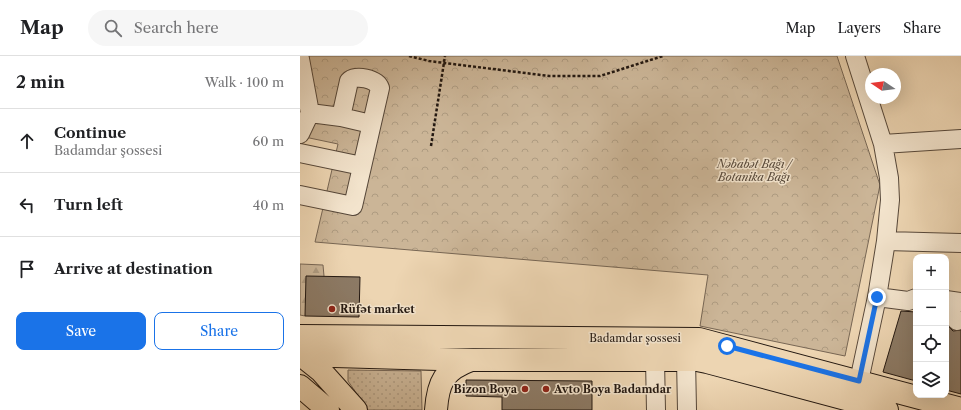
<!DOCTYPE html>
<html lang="en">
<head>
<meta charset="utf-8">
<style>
  :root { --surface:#fff; --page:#f6f6f6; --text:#202124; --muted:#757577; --line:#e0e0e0; --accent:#1a73e8 }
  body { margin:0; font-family:"Libre Caslon Text",serif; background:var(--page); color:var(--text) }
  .controls { position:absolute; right:12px; bottom:12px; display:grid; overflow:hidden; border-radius:8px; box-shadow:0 4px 16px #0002 }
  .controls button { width:36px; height:36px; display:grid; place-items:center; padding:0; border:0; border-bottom:1px solid var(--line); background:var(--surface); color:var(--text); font:20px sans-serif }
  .compass { position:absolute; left:565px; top:12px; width:36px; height:36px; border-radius:50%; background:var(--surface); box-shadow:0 4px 16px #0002; rotate:283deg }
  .stop { position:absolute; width:12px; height:12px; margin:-9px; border:3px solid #1a73e8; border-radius:50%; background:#fff }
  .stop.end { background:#1a73e8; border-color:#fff; box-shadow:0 1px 4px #0008 }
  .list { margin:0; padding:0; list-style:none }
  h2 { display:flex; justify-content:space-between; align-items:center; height:52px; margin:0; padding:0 16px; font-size:17px }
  h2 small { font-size:13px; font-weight:400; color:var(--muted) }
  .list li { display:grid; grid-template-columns:26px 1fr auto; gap:12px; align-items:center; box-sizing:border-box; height:64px; padding:0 16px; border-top:1px solid var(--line) }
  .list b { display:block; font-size:15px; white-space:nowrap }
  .list p { margin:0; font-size:13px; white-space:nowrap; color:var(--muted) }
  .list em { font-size:13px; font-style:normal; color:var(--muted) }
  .actions { display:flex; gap:8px; padding:12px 16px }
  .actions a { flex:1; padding:9px 0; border:1px solid var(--accent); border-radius:8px; text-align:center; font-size:14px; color:var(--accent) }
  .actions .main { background:var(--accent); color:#fff }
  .icon { flex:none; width:22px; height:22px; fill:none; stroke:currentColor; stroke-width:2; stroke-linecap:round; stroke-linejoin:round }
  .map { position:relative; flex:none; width:661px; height:354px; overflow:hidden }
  header { display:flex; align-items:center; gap:24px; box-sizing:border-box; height:56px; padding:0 20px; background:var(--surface); border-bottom:1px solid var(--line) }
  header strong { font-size:19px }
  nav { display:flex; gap:22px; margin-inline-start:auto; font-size:14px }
  .search { width:280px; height:36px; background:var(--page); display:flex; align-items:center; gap:10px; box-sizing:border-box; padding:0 14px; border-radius:22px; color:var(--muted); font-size:15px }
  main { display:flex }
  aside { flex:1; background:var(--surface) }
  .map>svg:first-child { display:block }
  .grass { fill:url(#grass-dots); stroke:#776654 }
  .forest { fill:url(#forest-firs); stroke:#776654 }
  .park { fill:url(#park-crowns); stroke:#776654 }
  .building { fill:#8c7a65; stroke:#231811 }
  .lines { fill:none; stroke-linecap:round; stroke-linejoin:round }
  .minor-casing { stroke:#564739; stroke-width:20 }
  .major-casing { stroke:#231811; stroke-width:24 }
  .path { stroke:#231811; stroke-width:2.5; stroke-dasharray:3 2; stroke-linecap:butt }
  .minor { stroke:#f3e4cd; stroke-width:18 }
  .major { stroke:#edd5b2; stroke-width:22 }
  .route { stroke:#1a73e8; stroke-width:5 }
  .poi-dot { fill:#8f2418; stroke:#f3e4cd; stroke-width:1.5 }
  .labels { text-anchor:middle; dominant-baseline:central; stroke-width:3; stroke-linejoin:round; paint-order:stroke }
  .park-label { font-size:11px; font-style:italic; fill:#554739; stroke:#f3e4cd }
  .poi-label { font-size:11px; font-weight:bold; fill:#231811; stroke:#f3e4cd; text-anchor:start }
  .street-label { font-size:11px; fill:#231811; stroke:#f3e4cd }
</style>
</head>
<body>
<header>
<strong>Map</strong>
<div class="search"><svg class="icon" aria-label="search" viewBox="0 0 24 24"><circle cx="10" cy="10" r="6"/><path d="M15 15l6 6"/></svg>Search here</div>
<nav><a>Map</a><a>Layers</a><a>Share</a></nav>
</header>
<main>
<aside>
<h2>2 min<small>Walk · 100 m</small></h2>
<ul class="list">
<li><svg class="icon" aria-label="ahead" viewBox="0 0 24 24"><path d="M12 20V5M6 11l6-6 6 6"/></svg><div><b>Continue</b><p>Badamdar şossesi</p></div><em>60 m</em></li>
<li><svg class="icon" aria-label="left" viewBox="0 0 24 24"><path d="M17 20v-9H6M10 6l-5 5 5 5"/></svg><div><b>Turn left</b></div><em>40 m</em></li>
<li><svg class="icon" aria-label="arrive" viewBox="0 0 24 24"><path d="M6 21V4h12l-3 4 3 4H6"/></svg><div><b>Arrive at destination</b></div></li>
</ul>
<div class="actions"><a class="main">Save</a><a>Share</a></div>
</aside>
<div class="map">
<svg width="661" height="354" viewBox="0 0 661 354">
  <defs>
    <pattern id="grass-dots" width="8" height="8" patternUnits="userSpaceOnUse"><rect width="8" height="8" fill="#cbb597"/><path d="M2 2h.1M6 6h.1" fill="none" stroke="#ae9b81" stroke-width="1.8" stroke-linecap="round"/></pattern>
    <pattern id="forest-firs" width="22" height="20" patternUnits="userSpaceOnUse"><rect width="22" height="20" fill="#cbb597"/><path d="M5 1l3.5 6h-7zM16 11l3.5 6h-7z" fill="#ae9b81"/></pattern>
    <pattern id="park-crowns" width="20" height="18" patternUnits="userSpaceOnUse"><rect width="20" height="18" fill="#cbb597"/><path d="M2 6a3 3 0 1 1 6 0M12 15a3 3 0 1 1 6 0" fill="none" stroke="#ae9b81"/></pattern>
  </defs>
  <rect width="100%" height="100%" fill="#edd5b2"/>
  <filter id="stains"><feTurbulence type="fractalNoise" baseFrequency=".005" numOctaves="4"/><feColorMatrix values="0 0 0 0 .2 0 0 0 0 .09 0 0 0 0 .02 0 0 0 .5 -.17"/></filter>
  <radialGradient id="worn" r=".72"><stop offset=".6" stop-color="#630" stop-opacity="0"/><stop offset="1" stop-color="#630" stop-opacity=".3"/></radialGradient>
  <!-- grass -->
  <path class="grass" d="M 48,314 L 121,315 L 122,354 L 68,354 L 48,325 Z"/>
  <!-- forest -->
  <path class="forest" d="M 0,208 L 23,209 L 24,220 L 5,260 L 0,259 Z"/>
  <!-- park -->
  <path class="park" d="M 0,0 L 537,0 L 580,129 L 545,300 L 400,270 L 408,219 L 15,186 L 38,88 L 0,80 Z"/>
  <!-- building -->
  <path class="building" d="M 6,220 L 60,221 L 59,261 L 5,260 Z
    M 601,255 L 616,256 L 616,325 L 583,316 Z
    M 646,268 L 653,275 L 661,274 L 661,338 L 646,334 Z
    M 166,324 L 292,325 L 292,354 L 202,354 L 202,341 L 166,340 Z"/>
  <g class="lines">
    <defs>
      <path id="minor" d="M 555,0 L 583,88 L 589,122 L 590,144 L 586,185 L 577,241 L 559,325
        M 0,3 L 10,57
        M 0,78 L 10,57 L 41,61 L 71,68
        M 583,88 L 661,83
        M 0,97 L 62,110
        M 0,139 L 53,150 L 80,32 C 77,23 55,18 49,25 L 41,61
        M 586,185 L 661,187
        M 577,241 L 608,245 L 616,242
        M 646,244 L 661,246
        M 646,256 L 651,258 L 657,265
        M 386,303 L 387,354
        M 355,304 L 356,354"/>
      <path id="major" d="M 0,280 L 399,283 L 661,353
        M 0,298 L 21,315 L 56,354
        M 0,299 L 173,304 L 397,304 L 407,306 L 587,354
        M 0,330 L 28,354
        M 136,354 C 138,326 144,314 171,304"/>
    </defs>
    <!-- minor casing -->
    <use href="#minor" class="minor-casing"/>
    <!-- major casing -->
    <use href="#major" class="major-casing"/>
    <!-- path -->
    <path class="path" d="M 109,0 L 129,5 L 249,20 L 300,20 L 363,0
      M 131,90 L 145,0"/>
    <!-- minor -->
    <use href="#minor" class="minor"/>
    <!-- major -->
    <use href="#major" class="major"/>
  </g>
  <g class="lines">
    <!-- route -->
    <path class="route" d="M 427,290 L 559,325 L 577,241"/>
  </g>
  <!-- markers -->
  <g class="poi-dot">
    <circle cx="32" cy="253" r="4"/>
    <circle cx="225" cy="333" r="4"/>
    <circle cx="246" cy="333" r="4"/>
  </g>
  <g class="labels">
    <!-- park labels -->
    <g class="park-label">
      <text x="454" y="108">Nəbabət Bağı /<tspan x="454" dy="13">Botanika Bağı</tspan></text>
    </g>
    <!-- poi labels -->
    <g class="poi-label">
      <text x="40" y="253">Rüfət market</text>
      <text x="217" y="333" text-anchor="end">Bizon Boya</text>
      <text x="254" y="333">Avto Boya Badamdar</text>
    </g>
    <!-- street labels -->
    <g class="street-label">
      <text x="335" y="282">Badamdar şossesi</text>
    </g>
  </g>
  <rect width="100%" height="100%" filter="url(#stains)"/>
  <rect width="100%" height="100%" fill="url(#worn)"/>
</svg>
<div class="controls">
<button>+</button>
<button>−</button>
<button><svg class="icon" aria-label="locate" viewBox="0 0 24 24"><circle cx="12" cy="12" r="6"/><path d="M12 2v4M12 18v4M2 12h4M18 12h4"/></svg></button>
<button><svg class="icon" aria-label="layers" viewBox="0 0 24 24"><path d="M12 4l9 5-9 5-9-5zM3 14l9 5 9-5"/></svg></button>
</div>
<svg class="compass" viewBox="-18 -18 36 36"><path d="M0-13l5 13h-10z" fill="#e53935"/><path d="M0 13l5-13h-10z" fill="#757577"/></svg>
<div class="stop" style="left:427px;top:290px"></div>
<div class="stop end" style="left:577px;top:241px"></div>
</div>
</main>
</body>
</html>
